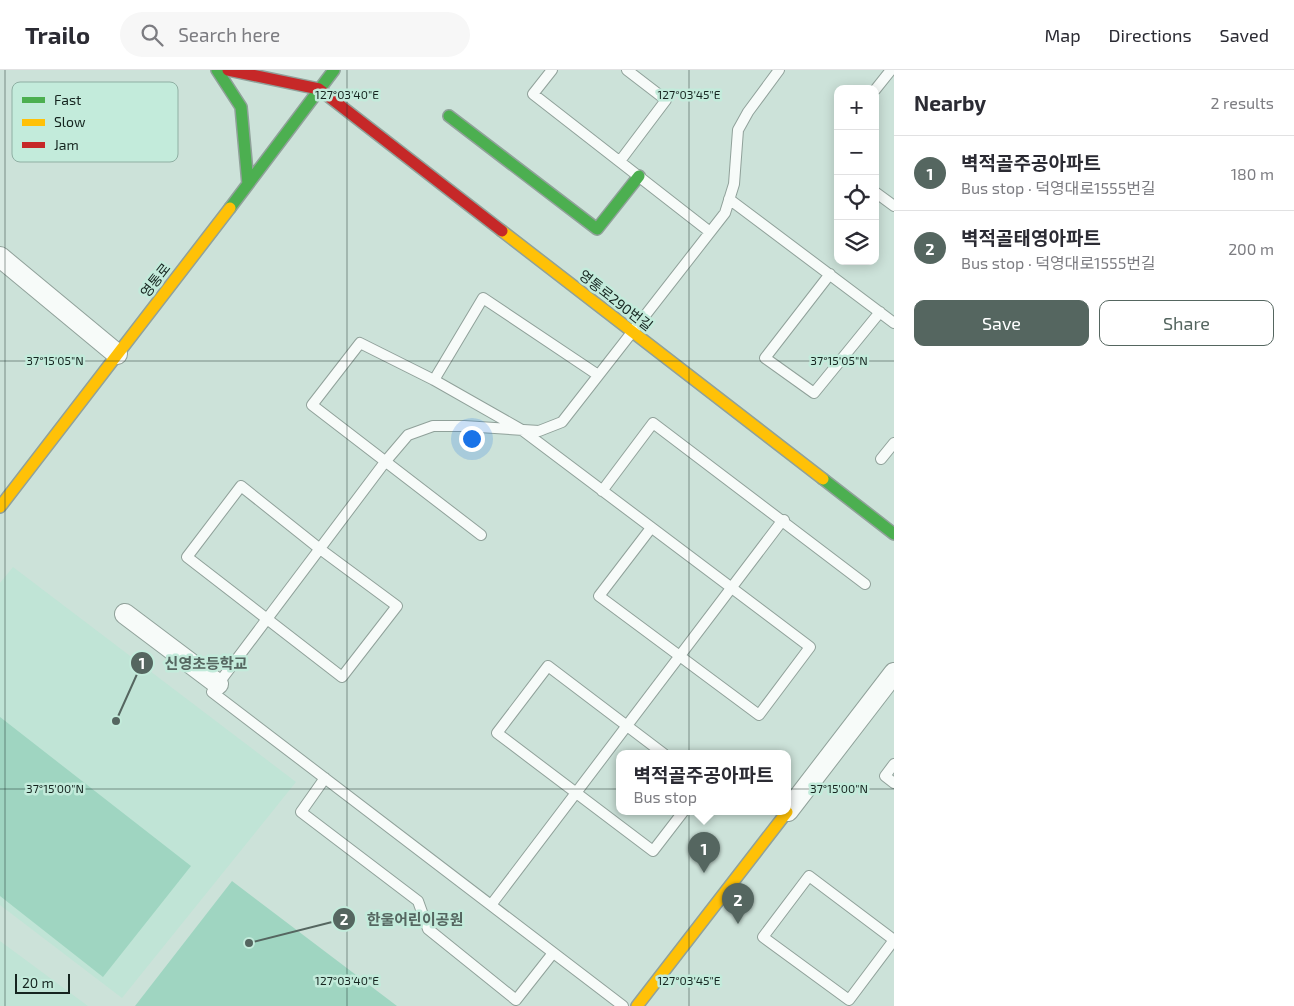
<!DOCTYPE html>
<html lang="en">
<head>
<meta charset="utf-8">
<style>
  :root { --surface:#fff; --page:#f7f7f7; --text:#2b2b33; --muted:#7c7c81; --line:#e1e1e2; --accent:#556660 }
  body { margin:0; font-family:"Exo 2","Noto Sans KR",sans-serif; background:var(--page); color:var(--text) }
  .controls { position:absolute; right:15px; top:15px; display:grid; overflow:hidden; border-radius:10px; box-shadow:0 2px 12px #0003 }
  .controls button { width:45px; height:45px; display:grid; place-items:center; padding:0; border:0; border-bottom:1px solid var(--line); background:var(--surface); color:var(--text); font:25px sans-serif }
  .scale { position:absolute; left:15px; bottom:12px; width:55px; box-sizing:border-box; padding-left:5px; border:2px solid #15241f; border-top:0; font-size:14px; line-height:18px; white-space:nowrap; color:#15241f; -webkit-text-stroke:4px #c3ebdb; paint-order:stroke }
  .you { position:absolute; left:471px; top:368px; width:18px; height:18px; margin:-12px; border:4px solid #fff; border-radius:50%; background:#1a73e8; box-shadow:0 0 0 8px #1a73e833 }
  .badge { display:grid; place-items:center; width:32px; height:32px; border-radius:50%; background:var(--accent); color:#fff; font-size:16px; font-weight:700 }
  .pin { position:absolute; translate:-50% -41px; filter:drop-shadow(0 1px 2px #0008) }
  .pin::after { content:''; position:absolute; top:26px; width:18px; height:15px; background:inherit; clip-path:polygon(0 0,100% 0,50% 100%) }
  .popup { position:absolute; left:616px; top:680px; width:175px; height:65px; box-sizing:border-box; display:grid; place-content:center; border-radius:10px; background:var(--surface); filter:drop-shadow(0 1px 4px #0005); font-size:16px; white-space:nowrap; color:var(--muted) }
  .popup b { font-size:19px; color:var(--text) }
  .popup::after { content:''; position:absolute; left:50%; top:100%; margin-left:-10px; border:10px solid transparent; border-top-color:var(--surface) }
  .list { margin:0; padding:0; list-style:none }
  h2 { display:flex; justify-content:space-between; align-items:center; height:65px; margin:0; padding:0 20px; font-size:21px }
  h2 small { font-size:16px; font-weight:400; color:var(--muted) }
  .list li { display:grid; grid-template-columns:32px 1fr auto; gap:15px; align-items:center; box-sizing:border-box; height:75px; padding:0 20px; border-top:1px solid var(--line) }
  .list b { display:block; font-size:19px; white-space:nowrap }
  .list p { margin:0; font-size:16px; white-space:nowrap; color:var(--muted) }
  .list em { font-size:16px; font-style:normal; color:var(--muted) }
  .actions { display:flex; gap:10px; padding:15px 20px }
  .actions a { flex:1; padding:11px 0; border:1px solid var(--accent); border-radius:10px; text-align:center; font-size:18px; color:var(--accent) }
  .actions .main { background:var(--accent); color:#fff }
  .icon { flex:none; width:28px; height:28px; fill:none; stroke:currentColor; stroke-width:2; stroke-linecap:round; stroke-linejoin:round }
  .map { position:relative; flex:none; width:894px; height:936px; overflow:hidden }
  header { display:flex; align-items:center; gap:30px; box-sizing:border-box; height:70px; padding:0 25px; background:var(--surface); border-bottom:1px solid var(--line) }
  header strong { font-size:24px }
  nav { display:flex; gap:28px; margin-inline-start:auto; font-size:18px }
  .search { width:350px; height:45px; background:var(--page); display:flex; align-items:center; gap:12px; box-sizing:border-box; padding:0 18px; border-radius:28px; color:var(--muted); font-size:19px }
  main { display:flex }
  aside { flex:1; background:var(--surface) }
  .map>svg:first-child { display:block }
  .built { fill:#c0e4d6 }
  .green { fill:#9fd5c1 }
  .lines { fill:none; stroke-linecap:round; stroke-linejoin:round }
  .lane-casing { stroke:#90a19a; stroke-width:12 }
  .street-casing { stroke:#90a19a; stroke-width:22 }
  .fast-casing { stroke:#90a19a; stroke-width:14 }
  .slow-casing { stroke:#90a19a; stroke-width:14 }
  .jam-casing { stroke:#90a19a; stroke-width:14 }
  .lane { stroke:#f7fbf9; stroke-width:10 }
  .street { stroke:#f7fbf9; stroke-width:20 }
  .fast { stroke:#4caf50; stroke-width:11 }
  .slow { stroke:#ffc107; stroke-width:11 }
  .jam { stroke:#c62828; stroke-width:11 }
  .ticks { fill:none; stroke:#15241f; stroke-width:1; stroke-opacity:0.45 }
  .labels { text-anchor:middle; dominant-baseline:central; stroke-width:5; stroke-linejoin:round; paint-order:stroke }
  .street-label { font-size:14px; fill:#15241f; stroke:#c3ebdb }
  .key { fill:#c3ebdb; stroke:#8fafa3; stroke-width:1 }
  .key-label { font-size:14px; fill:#15241f }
  .ticks-label { font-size:12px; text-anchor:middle; fill:#15241f; stroke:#c3ebdb; stroke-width:5; stroke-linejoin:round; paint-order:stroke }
  .leader { fill:none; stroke:#556660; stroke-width:2 }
  .callout-dot { fill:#556660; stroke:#c3ebdb; stroke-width:2 }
  .mark-label { font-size:15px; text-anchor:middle; font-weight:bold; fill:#fff }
  .callout-label { font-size:15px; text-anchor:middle; font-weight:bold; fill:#556660; stroke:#c3ebdb; stroke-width:5; stroke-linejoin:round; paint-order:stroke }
</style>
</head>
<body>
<header>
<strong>Trailo</strong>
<div class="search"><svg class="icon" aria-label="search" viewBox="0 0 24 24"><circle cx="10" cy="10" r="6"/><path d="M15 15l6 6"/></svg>Search here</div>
<nav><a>Map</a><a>Directions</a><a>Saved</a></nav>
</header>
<main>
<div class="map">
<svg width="894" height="936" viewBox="0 0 894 936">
  <rect width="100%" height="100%" fill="#cce2d9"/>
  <!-- built -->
  <path class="built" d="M 13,497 L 296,712 L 122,928 L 0,835 L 0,513 Z
    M 0,871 L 88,936 L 0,936 Z"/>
  <!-- green -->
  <path class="green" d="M 0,647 L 191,796 L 103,907 L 0,826 Z
    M 232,811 L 397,936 L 135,936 Z"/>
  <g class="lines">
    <defs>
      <path id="lane" d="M 552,0 L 533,24 L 710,162
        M 875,20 L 891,0
        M 620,91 L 666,30 L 627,0
        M 875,122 L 894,136
        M 729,129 L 894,253
        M 830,204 L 765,288 L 814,323 L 880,242
        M 434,310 L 483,228 L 598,305
        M 881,389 L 894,373
        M 241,416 L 320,479 L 397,536 L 342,607 L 187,487 Z
        M 602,421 L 653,353 L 865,514
        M 481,465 L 312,335 L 360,273 L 434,310 L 522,360 L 810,577 L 759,645 L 599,526 L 651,458
        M 664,684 L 548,596 L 497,663 L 653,781 L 683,742
        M 894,694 L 885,706 L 894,713
        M 325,708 L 301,742 L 418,831 L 428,859 L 516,930 L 553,883
        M 809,806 L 894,870 L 849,930 L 763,867 Z
        M 491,835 L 782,451 L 784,450
        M 623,936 L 212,622 L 385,392 L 408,365 L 433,356 L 464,356 L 539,361 L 562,352 L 725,143 L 734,114 L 738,60 L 748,42 L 779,0"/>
      <path id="street" d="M 0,187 L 117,284
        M 125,544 L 218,614
        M 788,741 L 894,603"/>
      <path id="fast" d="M 217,0 L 241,37 L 248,114
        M 449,46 L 597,159 L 639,106
        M 230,138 L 334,0
        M 823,409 L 894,464"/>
      <path id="slow" d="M 502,161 L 823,409
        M 0,437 L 230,138
        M 637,936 L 787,742"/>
      <path id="jam" d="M 228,0 L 319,19 L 502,161"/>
    </defs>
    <!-- lane casing -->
    <use href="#lane" class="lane-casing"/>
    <!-- street casing -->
    <use href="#street" class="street-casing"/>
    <!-- fast casing -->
    <use href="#fast" class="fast-casing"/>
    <!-- slow casing -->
    <use href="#slow" class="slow-casing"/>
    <!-- jam casing -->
    <use href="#jam" class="jam-casing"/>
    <!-- lane -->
    <use href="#lane" class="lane"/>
    <!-- street -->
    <use href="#street" class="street"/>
    <!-- fast -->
    <use href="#fast" class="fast"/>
    <!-- slow -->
    <use href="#slow" class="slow"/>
    <!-- jam -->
    <use href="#jam" class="jam"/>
  </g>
  <!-- ticks -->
  <path class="ticks" d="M 5,0 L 5,936M 347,0 L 347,936M 689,0 L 689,936M 0,291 L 894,291M 0,719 L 894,719"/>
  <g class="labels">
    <!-- street labels -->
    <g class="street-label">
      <text transform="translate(155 210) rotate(-52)">영통로</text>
      <text transform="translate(616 230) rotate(38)">영통로290번길</text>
    </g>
  </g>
  <!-- legend -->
  <rect x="12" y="12" width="166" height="80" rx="8" class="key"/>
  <rect x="22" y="27" width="23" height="6" fill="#4caf50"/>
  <rect x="22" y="49" width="23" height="7" fill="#ffc107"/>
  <rect x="22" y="72" width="23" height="6" fill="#c62828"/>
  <g class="key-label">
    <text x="54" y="35">Fast</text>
    <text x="54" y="57">Slow</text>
    <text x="54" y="80">Jam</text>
  </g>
  <g class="ticks-label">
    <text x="347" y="29">127°03'40"E</text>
    <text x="689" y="29">127°03'45"E</text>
    <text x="55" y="295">37°15'05"N</text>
    <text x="839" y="295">37°15'05"N</text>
    <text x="55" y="723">37°15'00"N</text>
    <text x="839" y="723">37°15'00"N</text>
    <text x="347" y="915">127°03'40"E</text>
    <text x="689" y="915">127°03'45"E</text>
  </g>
  <!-- callouts -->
  <path class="leader" d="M116 651L142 593M249 873L344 849"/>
  <g class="callout-dot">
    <circle cx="116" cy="651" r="5"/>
    <circle cx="249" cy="873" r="5"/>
    <circle cx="142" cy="593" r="12"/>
    <circle cx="344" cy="849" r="12"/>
  </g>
  <g class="mark-label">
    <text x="142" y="599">1</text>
    <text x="344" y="855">2</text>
  </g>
  <g class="callout-label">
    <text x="206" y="599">신영초등학교</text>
    <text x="415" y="855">한울어린이공원</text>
  </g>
</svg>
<div class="controls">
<button>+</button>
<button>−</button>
<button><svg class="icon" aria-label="locate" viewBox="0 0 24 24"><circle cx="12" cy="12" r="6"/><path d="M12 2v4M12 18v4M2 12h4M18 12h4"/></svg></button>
<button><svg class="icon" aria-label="layers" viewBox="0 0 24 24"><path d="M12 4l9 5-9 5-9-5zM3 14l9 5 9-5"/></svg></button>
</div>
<div class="scale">20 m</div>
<div class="you"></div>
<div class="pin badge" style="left:704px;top:803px">1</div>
<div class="popup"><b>벽적골주공아파트</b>Bus stop</div>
<div class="pin badge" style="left:738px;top:854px">2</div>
</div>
<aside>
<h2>Nearby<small>2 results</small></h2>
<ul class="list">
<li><span class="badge">1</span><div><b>벽적골주공아파트</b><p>Bus stop · 덕영대로1555번길</p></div><em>180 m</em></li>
<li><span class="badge">2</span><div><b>벽적골태영아파트</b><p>Bus stop · 덕영대로1555번길</p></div><em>200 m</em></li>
</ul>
<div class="actions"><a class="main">Save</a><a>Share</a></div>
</aside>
</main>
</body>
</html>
